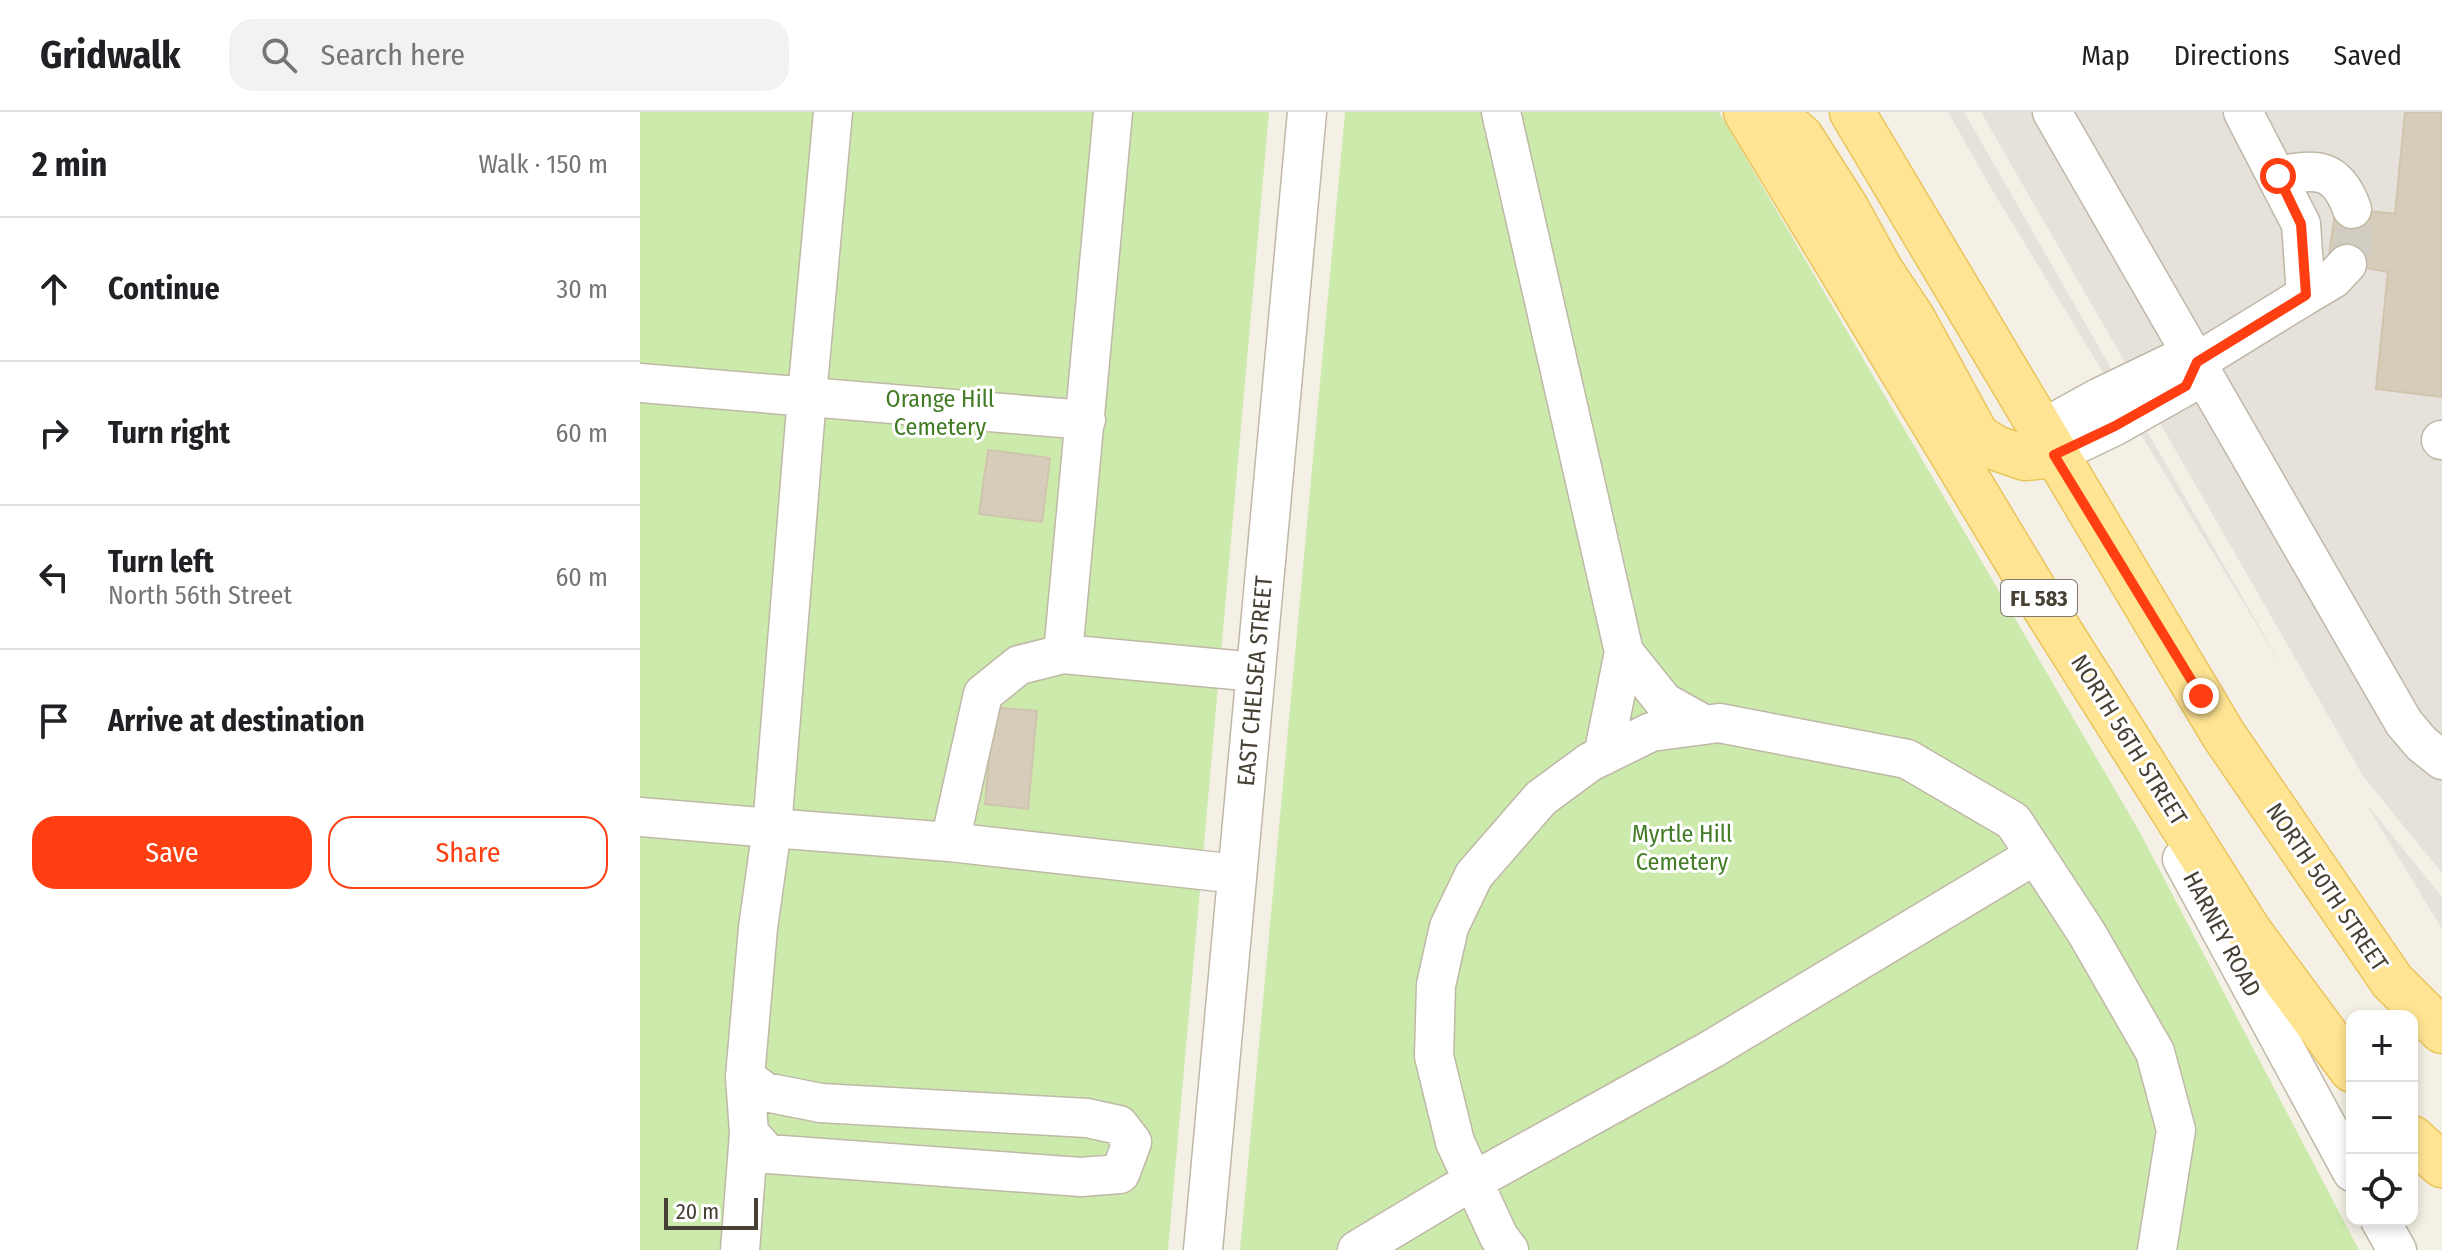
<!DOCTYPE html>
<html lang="en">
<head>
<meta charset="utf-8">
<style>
  :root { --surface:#fff; --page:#f2f2f2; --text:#202124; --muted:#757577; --line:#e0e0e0; --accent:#ff3e11 }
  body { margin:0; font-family:"Fira Sans Condensed",sans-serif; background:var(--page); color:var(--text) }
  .controls { position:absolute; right:24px; bottom:24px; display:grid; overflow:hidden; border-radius:16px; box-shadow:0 4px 12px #0003 }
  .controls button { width:72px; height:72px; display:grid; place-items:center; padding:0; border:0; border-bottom:2px solid var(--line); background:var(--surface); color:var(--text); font:40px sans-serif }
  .scale { position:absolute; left:24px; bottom:20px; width:94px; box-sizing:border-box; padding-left:8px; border:4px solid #474034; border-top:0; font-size:22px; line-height:28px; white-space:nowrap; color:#474034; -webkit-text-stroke:6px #fff; paint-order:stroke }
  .stop { position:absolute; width:24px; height:24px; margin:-18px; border:6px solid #ff3e11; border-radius:50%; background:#fff }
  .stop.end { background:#ff3e11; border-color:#fff; box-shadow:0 2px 8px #0008 }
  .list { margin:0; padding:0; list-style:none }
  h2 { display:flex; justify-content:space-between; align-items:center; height:104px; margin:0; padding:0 32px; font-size:34px }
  h2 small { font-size:26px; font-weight:400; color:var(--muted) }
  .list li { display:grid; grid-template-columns:52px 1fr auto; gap:24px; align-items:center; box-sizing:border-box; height:144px; padding:0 32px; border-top:2px solid var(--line) }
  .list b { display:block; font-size:30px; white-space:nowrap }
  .list p { margin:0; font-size:26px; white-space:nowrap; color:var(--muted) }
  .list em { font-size:26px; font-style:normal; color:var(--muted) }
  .actions { display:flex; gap:16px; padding:24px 32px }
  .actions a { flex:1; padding:18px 0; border:2px solid var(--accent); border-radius:24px; text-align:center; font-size:28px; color:var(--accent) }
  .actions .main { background:var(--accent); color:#fff }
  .icon { flex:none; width:44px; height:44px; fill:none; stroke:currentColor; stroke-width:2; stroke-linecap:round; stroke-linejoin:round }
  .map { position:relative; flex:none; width:1802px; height:1138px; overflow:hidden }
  header { display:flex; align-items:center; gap:48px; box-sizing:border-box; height:112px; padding:0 40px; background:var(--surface); border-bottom:2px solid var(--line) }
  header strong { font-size:38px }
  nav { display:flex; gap:44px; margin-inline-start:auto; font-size:28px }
  .search { width:560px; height:72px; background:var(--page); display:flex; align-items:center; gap:20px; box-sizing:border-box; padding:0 28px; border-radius:24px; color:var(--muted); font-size:30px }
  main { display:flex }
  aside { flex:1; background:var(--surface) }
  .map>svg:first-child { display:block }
  .industrial { fill:#e6e1da }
  .green { fill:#cceaac }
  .building { fill:#d6ccba; stroke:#d1c4ad; stroke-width:2 }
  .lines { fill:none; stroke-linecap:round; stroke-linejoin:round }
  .minor-tunnel { stroke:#d1cdc2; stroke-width:38; stroke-dasharray:38 19; stroke-linecap:butt }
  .minor-casing { stroke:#c0b8a7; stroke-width:41 }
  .major-casing { stroke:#eac55d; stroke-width:47 }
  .minor { stroke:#fff; stroke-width:38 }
  .major { stroke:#ffe493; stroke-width:44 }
  .route { stroke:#ff3e11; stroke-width:10 }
  .labels { text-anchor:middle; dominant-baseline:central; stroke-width:6; stroke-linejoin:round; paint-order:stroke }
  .shield { fill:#fff; stroke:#7e7971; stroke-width:2 }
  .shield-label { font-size:22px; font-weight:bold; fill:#474034 }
  .park-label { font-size:24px; fill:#427c25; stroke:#fff }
  .street-label { font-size:24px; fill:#474034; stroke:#fff }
</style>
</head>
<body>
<header>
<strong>Gridwalk</strong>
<div class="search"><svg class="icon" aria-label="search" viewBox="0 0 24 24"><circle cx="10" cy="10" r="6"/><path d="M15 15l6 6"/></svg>Search here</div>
<nav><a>Map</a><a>Directions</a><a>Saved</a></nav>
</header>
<main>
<aside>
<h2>2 min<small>Walk · 150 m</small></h2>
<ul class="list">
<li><svg class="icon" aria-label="ahead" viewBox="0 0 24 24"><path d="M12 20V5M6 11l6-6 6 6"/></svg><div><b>Continue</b></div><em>30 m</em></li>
<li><svg class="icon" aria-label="right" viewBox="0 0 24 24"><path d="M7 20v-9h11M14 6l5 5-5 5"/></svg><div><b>Turn right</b></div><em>60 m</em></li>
<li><svg class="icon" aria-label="left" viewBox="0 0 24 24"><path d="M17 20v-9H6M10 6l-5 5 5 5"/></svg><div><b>Turn left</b><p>North 56th Street</p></div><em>60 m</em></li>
<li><svg class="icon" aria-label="arrive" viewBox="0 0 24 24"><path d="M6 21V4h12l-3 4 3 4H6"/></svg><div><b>Arrive at destination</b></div></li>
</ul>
<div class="actions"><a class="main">Save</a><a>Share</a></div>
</aside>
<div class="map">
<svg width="1802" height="1138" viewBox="0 0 1802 1138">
  <rect width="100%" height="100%" fill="#f4f0e5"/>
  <!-- industrial -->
  <path class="industrial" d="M 1308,0 L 1324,0 L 1643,556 L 1351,76 Z
    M 1341,0 L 1802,0 L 1802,761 L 1723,664 Z
    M 1725,690 L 1802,785 L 1802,817 Z"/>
  <!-- green -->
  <path class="green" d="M 0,0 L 629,0 L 528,1138 L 0,1138 Z
    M 705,0 L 1079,0 L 1498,717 L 1719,1138 L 600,1138 Z"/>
  <!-- building -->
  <path class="building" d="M 1765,0 L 1802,0 L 1802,285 L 1736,277 L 1748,160 L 1688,149 L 1696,95 L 1755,102 Z
    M 348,338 L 410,346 L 402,410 L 339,402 Z
    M 354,595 L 397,599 L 388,697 L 345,692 Z"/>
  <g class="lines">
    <!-- minor-tunnel -->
    <path class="minor-tunnel" d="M 1707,152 L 1714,125 L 1712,97"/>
    <defs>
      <path id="minor" d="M 861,0 L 984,540 L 1024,590 L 1065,613
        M 1412,0 L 1764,611 L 1782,632 L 1802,648
        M 1638,64 C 1678,56 1697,56 1712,97
        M 1666,183 L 1693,167 L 1707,152
        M 0,271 L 446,308
        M 1400,318 L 1460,285 L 1539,247 L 1557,250
        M 1801,328 L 1802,328
        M 1414,343 L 1475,314 L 1546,274 L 1557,250 L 1666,183 L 1661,112 L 1603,0
        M 423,542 L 473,0
        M 963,644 L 984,540
        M 0,705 L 132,716 L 167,284 L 193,0
        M 1542,747 L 1712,1060
        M 597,762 L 310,730 L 343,582 L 379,553 L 423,542 L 616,560
        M 105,965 L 109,1021 L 128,1042 L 441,1065 L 480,1062 L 492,1030 L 479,1013 L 447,1006 L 181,991 L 125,980 L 105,965 L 118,816 L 132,716 L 310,730
        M 1740,1108 L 1757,1138
        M 100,1138 L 109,1021
        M 563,1138 L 667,0
        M 717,1138 L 812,1081 L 1072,937 L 1395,743
        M 869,1138 L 859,1125 L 815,1030 L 794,944 L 796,873 L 809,815 L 834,763 L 901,686 L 950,650 L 1011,620 L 1079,611 L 1267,647 L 1373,709 L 1446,820 L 1515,940 L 1536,1018 L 1517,1138"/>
      <path id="major" d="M 1106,0 L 1407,499 L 1609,819 L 1712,958
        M 1132,0 L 1161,25 L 1205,94 L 1241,159 L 1273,207 L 1337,324 L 1356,336 L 1385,346 L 1414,343
        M 1212,0 L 1583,622 L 1752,869 L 1802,919
        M 1772,1026 L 1802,1053"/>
    </defs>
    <!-- minor casing -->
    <use href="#minor" class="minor-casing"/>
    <!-- major casing -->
    <use href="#major" class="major-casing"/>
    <!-- minor -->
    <use href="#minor" class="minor"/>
    <!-- major -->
    <use href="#major" class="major"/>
  </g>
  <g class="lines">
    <!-- route -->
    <path class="route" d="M 1561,584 L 1414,343 L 1475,314 L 1546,274 L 1557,250 L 1666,183 L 1661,112 L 1638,64"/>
  </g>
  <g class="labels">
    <!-- shield labels -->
    <rect class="shield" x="1361" y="468" width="76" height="36" rx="6"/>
    <g class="shield-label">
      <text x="1399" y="486">FL 583</text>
    </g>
    <!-- park labels -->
    <g class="park-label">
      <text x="300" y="287">Orange Hill<tspan x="300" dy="28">Cemetery</tspan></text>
      <text x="1042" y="722">Myrtle Hill<tspan x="1042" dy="28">Cemetery</tspan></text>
    </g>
    <!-- street labels -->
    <g class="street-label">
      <text transform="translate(615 569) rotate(-85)">EAST CHELSEA STREET</text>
      <text transform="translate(1489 628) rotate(58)">NORTH 56TH STREET</text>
      <text transform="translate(1687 775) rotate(56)">NORTH 50TH STREET</text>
      <text transform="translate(1582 822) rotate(62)">HARNEY ROAD</text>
    </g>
  </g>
</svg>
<div class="controls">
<button>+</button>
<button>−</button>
<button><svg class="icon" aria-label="locate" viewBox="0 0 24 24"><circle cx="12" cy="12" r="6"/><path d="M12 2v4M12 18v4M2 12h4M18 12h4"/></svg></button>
</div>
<div class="scale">20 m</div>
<div class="stop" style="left:1638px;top:64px"></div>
<div class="stop end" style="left:1561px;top:584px"></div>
</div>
</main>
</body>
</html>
